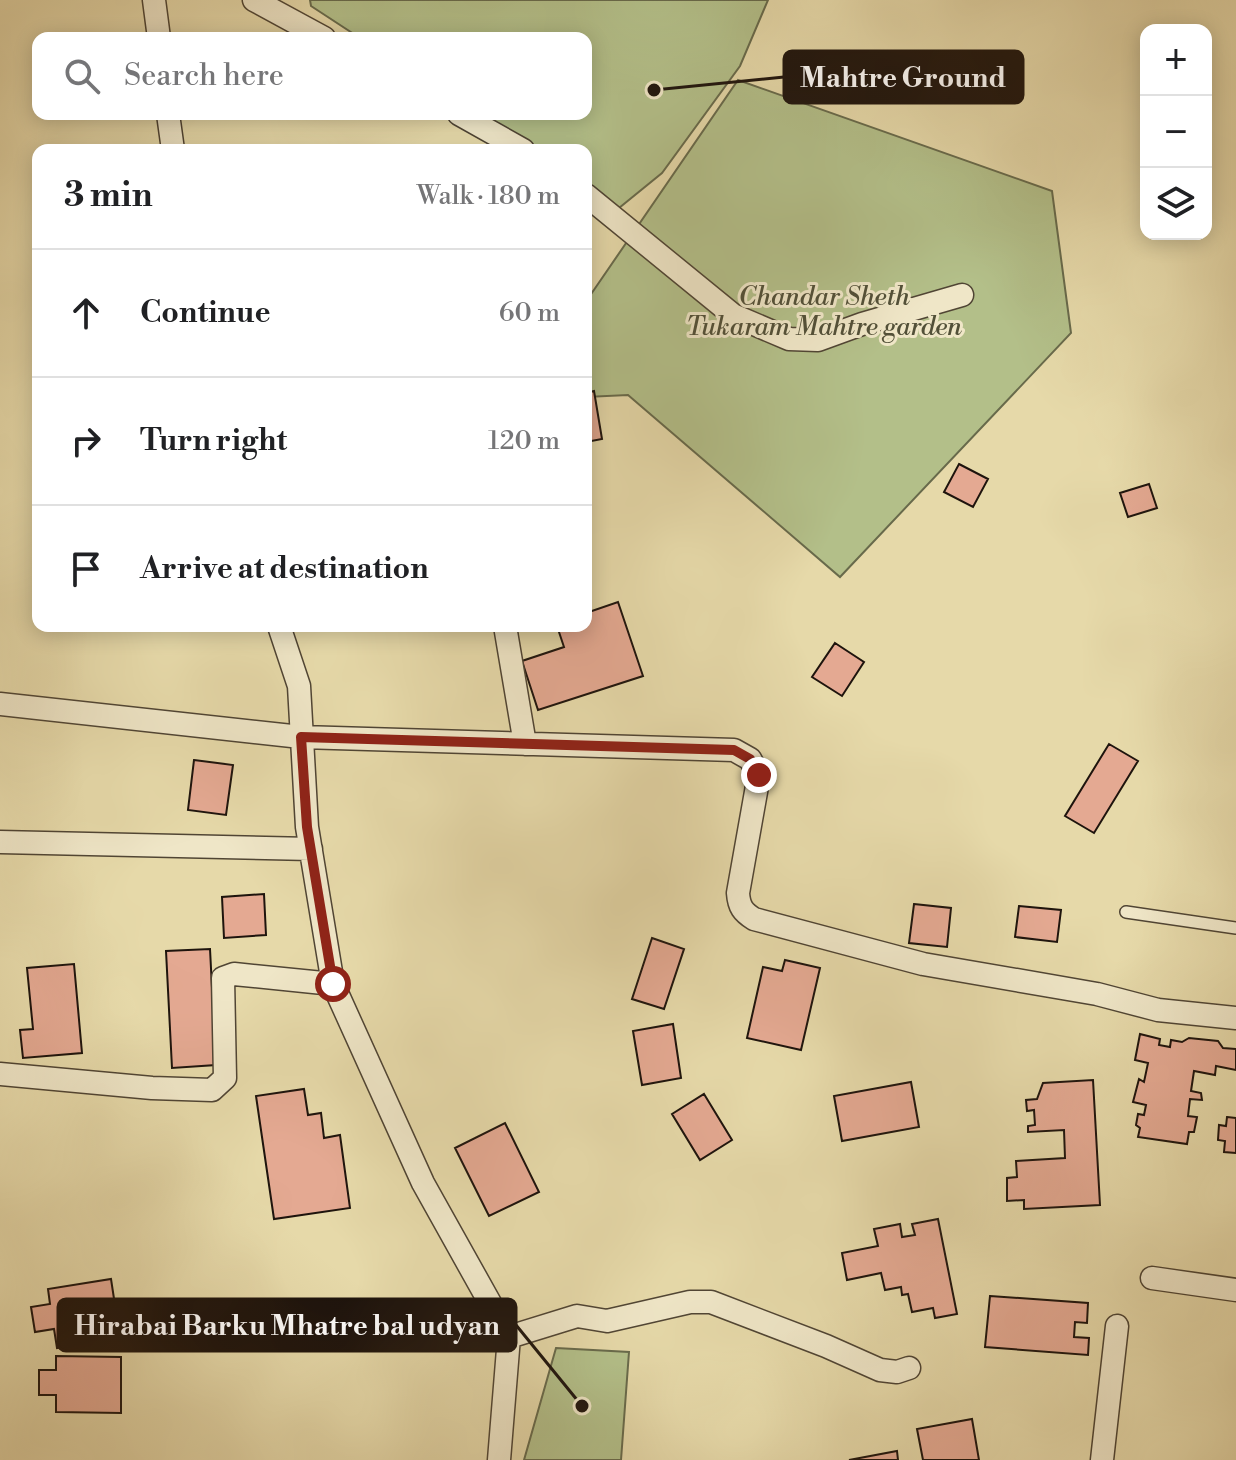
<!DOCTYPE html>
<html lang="en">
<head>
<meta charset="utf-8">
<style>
  :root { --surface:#fff; --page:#f2f2f2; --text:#202124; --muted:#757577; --line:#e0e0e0 }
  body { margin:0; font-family:"Libre Bodoni",serif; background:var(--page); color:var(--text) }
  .controls { position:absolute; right:24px; top:24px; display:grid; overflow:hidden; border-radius:16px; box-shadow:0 4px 20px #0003 }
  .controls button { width:72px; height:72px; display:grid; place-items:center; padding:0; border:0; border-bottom:2px solid var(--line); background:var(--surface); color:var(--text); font:40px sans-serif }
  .stop { position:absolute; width:24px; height:24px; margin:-18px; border:6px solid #8f2418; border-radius:50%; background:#fff }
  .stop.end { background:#8f2418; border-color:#fff; box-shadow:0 2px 8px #0008 }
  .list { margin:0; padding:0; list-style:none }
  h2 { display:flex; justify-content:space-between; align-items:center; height:104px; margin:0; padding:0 32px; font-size:34px }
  h2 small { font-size:26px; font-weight:400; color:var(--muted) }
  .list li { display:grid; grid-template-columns:52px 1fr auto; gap:24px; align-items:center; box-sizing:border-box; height:128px; padding:0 32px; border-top:2px solid var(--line) }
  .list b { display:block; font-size:30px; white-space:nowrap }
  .list em { font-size:26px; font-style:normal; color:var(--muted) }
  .icon { flex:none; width:44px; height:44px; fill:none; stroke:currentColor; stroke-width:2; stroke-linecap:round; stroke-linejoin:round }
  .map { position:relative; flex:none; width:1236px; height:1460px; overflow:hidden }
  .search { position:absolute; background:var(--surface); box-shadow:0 4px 20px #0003; left:32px; top:32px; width:560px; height:88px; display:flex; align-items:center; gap:20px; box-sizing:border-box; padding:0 28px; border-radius:16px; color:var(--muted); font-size:30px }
  .panel { position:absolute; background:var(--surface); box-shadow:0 4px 20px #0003; left:32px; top:144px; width:560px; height:488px; border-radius:16px }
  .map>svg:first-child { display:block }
  .green { fill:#b3bf89; stroke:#686a4b; stroke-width:2 }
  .building { fill:#e4a992; stroke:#1e140d; stroke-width:2 }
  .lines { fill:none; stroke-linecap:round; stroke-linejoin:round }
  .lane-casing { stroke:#504534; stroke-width:14 }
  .street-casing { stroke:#504534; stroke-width:25 }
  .lane { stroke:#efe6c7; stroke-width:11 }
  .street { stroke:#efe6c7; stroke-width:22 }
  .route { stroke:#8f2418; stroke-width:10 }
  .labels { text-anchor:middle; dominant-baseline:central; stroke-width:6; stroke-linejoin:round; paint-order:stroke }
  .park-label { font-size:26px; font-style:italic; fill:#525038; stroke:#efe6c7 }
  .leader { fill:none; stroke:#1e140d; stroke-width:3 }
  .callout-dot { fill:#1e140d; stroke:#efe6c7; stroke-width:3 }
  .callout { fill:#1e140d; stroke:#1e140d; stroke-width:3 }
  .callout-label { font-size:28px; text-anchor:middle; font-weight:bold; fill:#fff }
</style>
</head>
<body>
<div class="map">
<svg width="1236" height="1460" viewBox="0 0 1236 1460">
  <rect width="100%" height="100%" fill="#e6d9a9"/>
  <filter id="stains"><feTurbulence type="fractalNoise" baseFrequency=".0025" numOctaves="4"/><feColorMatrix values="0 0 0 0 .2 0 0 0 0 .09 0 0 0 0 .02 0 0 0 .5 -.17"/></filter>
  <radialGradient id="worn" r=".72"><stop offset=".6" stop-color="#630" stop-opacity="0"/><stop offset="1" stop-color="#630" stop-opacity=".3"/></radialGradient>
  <!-- green -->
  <path class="green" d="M 310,0 L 768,0 L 740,66 L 662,173 L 619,208 L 586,186 L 586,150 L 531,150 L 476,114 L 586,114 L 586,38 L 360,38 L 311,6 Z
    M 738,80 L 1052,191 L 1071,333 L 840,577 L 628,395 L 586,397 L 587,300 Z
    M 556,1348 L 629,1352 L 621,1460 L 524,1460 Z"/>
  <!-- building -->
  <path class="building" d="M 594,391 L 602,439 L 586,442 L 586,393 Z
    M 959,464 L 988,479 L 973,507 L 944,492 Z
    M 1149,484 L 1157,508 L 1128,517 L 1120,493 Z
    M 618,602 L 643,676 L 538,710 L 522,661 L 564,647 L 557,626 L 586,626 L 586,613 Z
    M 835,643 L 864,662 L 842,696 L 812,677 Z
    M 1109,744 L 1138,761 L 1094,833 L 1065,816 Z
    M 194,760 L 233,765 L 226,815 L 188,810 Z
    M 264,894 L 266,935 L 224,938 L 222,897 Z
    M 914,904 L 951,908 L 947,947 L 909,943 Z
    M 1019,906 L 1061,910 L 1057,942 L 1015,937 Z
    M 652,938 L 684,949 L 664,1009 L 632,999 Z
    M 210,949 L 216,1065 L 172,1068 L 166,951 Z
    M 785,960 L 820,968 L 801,1050 L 747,1038 L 763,967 L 782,971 Z
    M 74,964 L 82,1053 L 23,1058 L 20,1030 L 33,1029 L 27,968 Z
    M 673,1024 L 681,1078 L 642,1085 L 633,1031 Z
    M 1140,1034 L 1160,1039 L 1159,1045 L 1170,1047 L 1171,1040 L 1182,1042 L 1189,1038 L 1218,1041 L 1223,1048 L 1236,1049 L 1236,1070 L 1216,1066 L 1215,1075 L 1194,1071 L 1191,1091 L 1201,1093 L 1202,1100 L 1190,1099 L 1188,1116 L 1197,1117 L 1194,1132 L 1189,1132 L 1187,1144 L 1138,1137 L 1140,1128 L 1136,1125 L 1138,1114 L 1144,1115 L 1146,1105 L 1133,1102 L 1139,1079 L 1144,1082 L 1148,1063 L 1135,1060 Z
    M 1093,1080 L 1100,1205 L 1024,1209 L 1024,1200 L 1007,1201 L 1007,1178 L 1017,1177 L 1016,1161 L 1065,1158 L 1064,1130 L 1028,1132 L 1028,1126 L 1035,1125 L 1034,1110 L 1027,1111 L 1026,1100 L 1037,1099 L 1043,1083 Z
    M 911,1082 L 919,1127 L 842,1141 L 834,1096 Z
    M 304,1089 L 308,1115 L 321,1113 L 324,1138 L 340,1135 L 350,1208 L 274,1219 L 256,1096 Z
    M 704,1094 L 732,1140 L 700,1160 L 672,1114 Z
    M 1227,1117 L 1236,1118 L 1236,1153 L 1224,1152 L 1225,1141 L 1218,1140 L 1219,1125 L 1226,1126 Z
    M 505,1123 L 539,1192 L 489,1216 L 455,1148 Z
    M 938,1219 L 957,1314 L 935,1318 L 933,1308 L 912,1312 L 908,1294 L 902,1295 L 901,1287 L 885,1290 L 881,1273 L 847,1280 L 842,1253 L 878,1246 L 874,1229 L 900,1224 L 902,1237 L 915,1235 L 912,1224 Z
    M 111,1279 L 120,1338 L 57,1348 L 54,1329 L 35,1332 L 31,1307 L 50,1304 L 48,1289 Z
    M 990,1296 L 1088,1303 L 1087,1323 L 1075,1322 L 1074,1337 L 1089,1338 L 1088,1355 L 985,1347 Z
    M 56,1356 L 121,1357 L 121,1413 L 56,1412 L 56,1395 L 39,1395 L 39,1370 L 56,1370 Z
    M 972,1419 L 979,1460 L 923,1460 L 917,1429 Z
    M 897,1451 L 898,1460 L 849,1460 Z"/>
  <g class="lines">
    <defs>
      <path id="lane" d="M 1126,912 L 1236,928"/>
      <path id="street" d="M 154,0 L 159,38
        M 254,0 L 324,38
        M 168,114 L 173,150
        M 459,114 L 523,150
        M 586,195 L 733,315 L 789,339 L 818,340 L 862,324 L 962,295
        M 279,626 L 299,686 L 307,827 L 333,984 L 423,1183 L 509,1337 L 499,1460
        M 505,626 L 525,744
        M 0,704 L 301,737 L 734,750 L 750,759 L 759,775 L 738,893 C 739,907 743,912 754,919 L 923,964 L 1097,994 L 1158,1010 L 1236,1018
        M 0,842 L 311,849
        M 0,1074 L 152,1088 L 212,1090 L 225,1078 L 223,978 L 234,974 L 333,984
        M 1152,1278 L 1236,1290
        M 509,1337 L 577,1316 L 607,1321 L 690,1302 L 711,1302 L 826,1346 L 880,1370 L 897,1372 L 909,1368
        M 1102,1460 L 1117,1326"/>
    </defs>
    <!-- lane casing -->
    <use href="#lane" class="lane-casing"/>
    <!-- street casing -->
    <use href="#street" class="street-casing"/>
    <!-- lane -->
    <use href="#lane" class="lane"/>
    <!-- street -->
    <use href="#street" class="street"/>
  </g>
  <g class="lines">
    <!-- route -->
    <path class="route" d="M 333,984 L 307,827 L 301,737 L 734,750 L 750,759 L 759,775"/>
  </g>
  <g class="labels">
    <!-- park labels -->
    <g class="park-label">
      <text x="824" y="297">Chandar Sheth<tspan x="824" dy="30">Tukaram Mahtre garden</tspan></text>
    </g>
  </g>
  <!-- callouts -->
  <path class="leader" d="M654 90L784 77M582 1406L516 1325"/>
  <g class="callout-dot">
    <circle cx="654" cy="90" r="8"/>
    <circle cx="582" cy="1406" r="8"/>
  </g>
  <g class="callout">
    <rect x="784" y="51" width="239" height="52" rx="8"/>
    <rect x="58" y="1299" width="458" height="52" rx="8"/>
  </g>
  <g class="callout-label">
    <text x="903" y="87">Mahtre Ground</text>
    <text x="287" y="1335">Hirabai Barku Mhatre bal udyan</text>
  </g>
  <rect width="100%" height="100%" filter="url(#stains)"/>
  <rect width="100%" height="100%" fill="url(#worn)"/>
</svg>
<div class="controls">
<button>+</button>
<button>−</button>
<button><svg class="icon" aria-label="layers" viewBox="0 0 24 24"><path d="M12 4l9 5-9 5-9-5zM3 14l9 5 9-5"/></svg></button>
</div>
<div class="stop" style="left:333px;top:984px"></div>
<div class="stop end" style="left:759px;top:775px"></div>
<div class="search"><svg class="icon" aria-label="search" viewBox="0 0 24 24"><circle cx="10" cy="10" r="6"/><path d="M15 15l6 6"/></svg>Search here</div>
<section class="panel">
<h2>3 min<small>Walk · 180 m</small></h2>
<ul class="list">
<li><svg class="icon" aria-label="ahead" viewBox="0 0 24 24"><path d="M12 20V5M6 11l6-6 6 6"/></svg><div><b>Continue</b></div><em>60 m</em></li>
<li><svg class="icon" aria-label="right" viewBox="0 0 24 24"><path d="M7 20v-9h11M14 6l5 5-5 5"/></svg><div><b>Turn right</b></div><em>120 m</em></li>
<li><svg class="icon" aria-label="arrive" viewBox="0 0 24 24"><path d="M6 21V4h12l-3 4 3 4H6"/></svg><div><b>Arrive at destination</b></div></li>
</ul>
</section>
</div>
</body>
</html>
